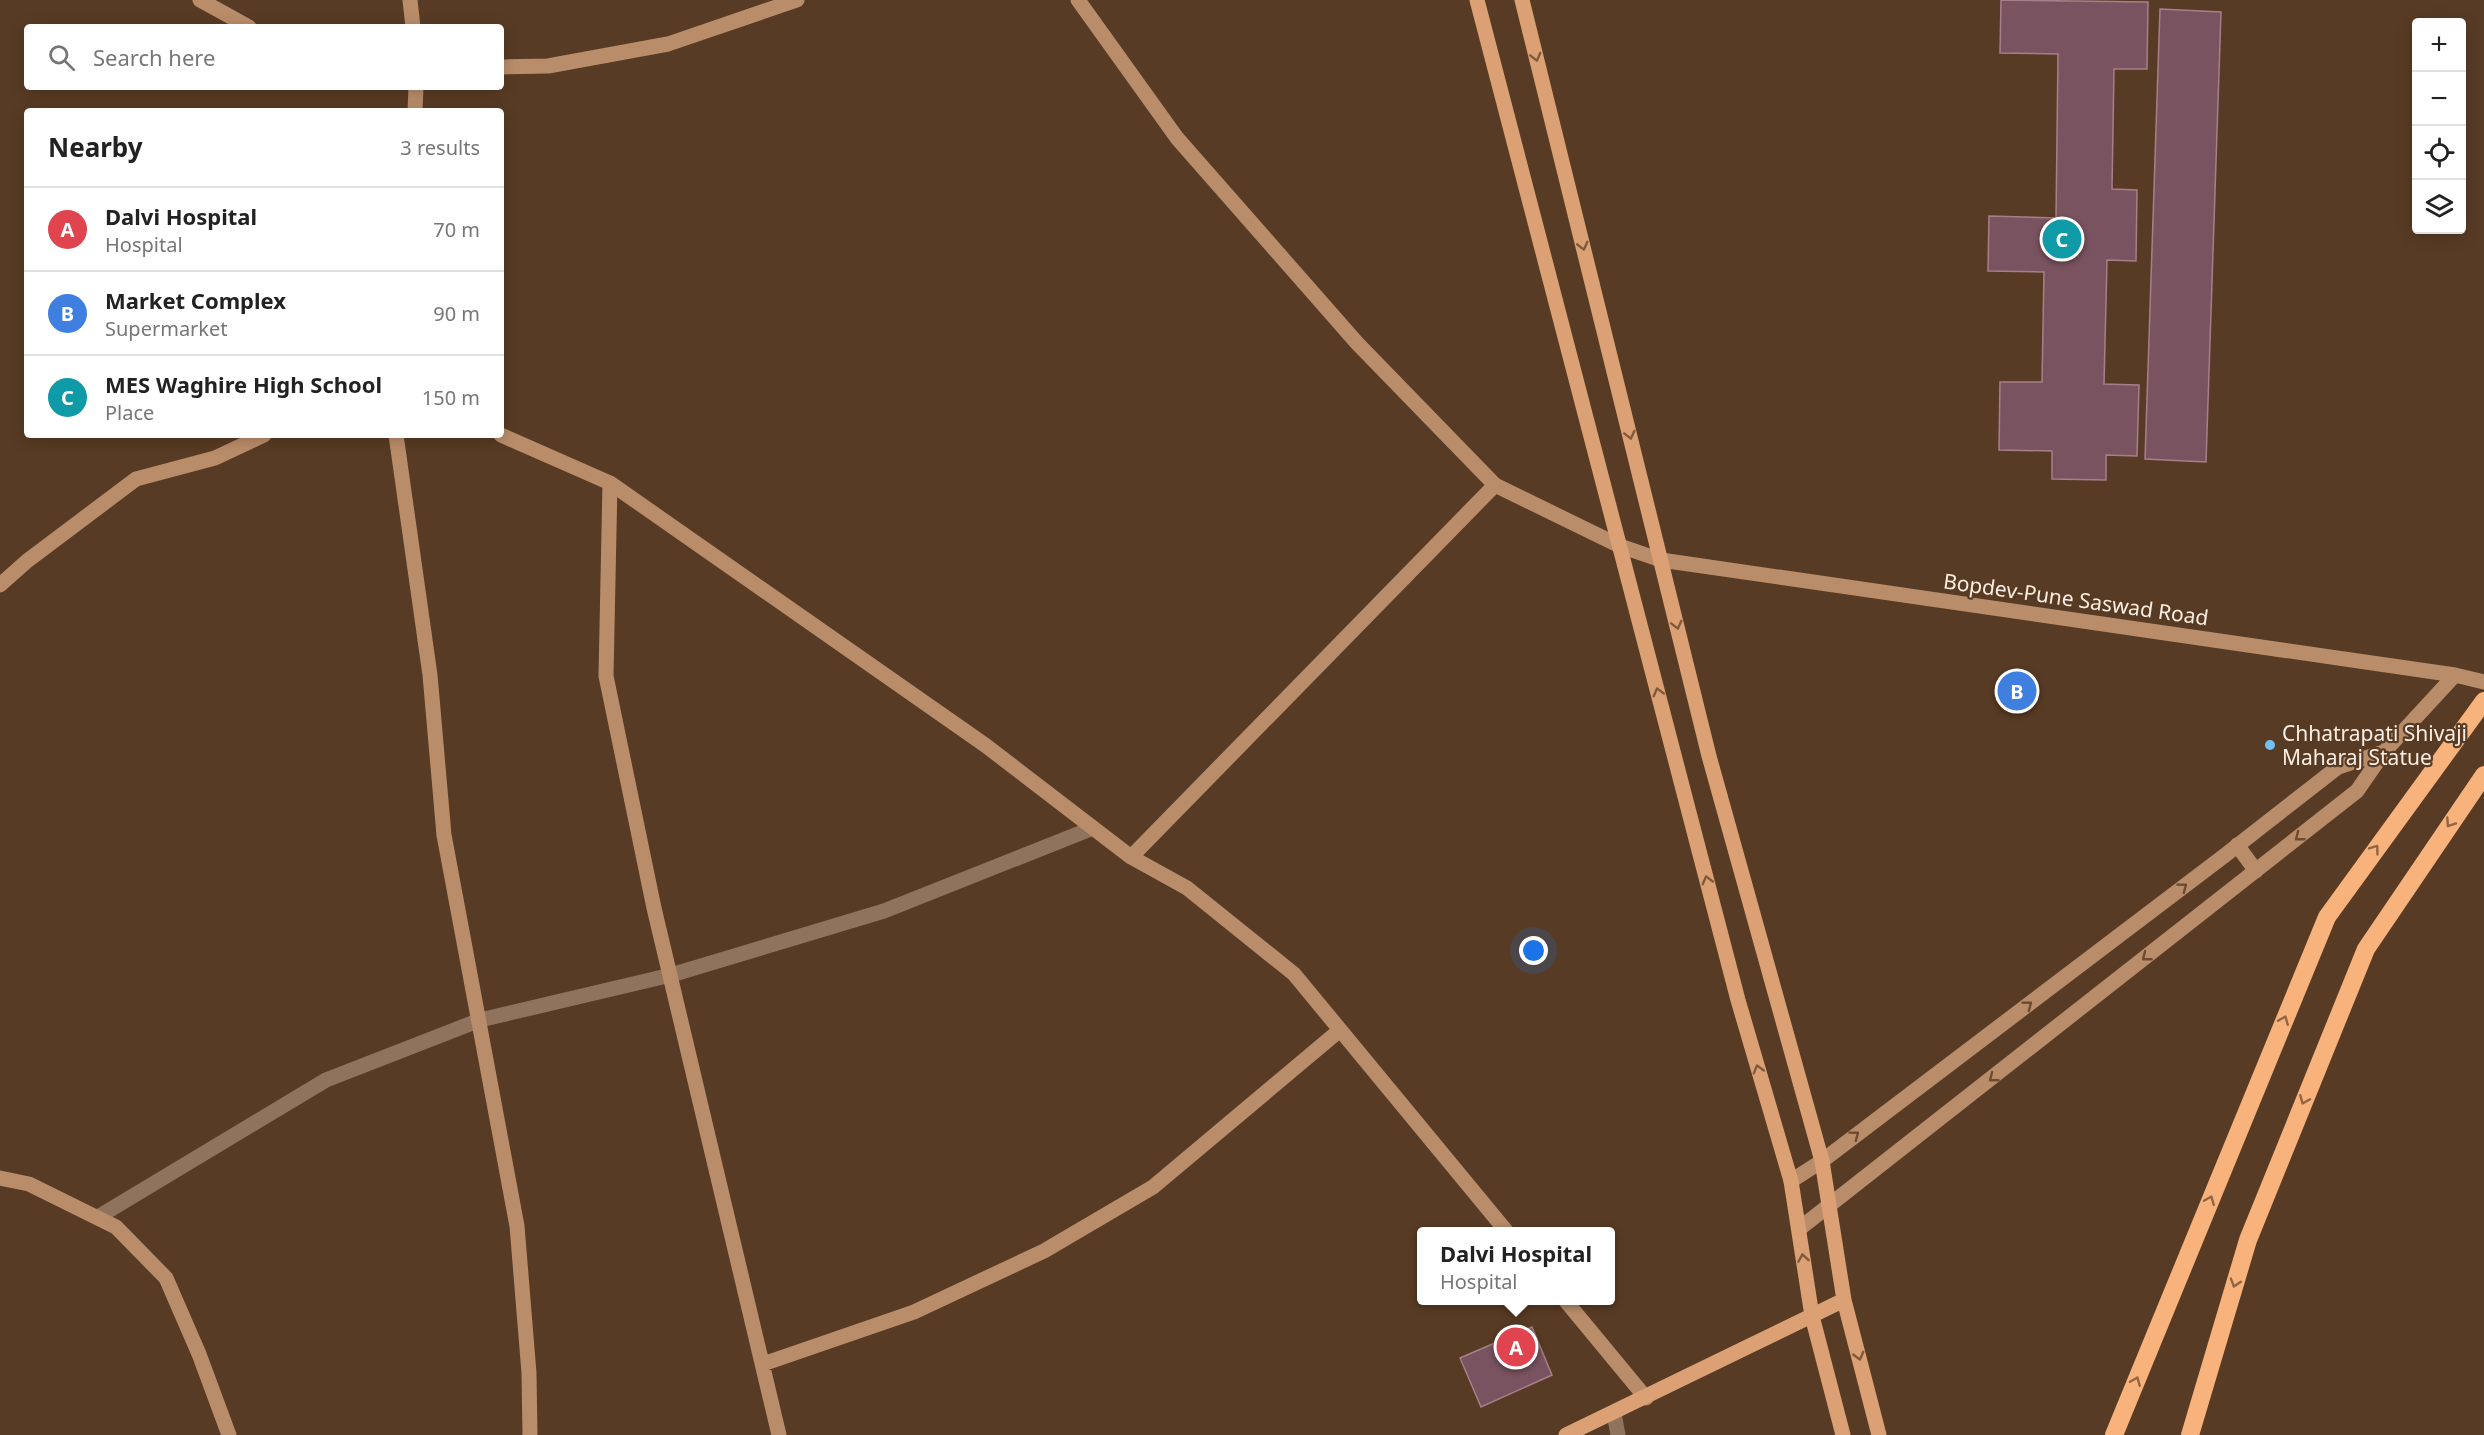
<!DOCTYPE html>
<html lang="en">
<head>
<meta charset="utf-8">
<style>
  :root { --surface:#fff; --page:#f2f2f2; --text:#222; --muted:#767676; --line:#e0e0e0; --accent:#b45309 }
  body { margin:0; font-family:"Noto Sans",sans-serif; background:var(--page); color:var(--text) }
  .controls { position:absolute; right:18px; top:18px; display:grid; overflow:hidden; border-radius:6px; box-shadow:0 3px 15px #0003 }
  .controls button { width:54px; height:54px; display:grid; place-items:center; padding:0; border:0; border-bottom:2px solid var(--line); background:var(--surface); color:var(--text); font:30px sans-serif }
  .you { position:absolute; left:1534px; top:951px; width:21px; height:21px; margin:-15px; border:4px solid #fff; border-radius:50%; background:#1a73e8; box-shadow:0 0 0 9px #1a73e833 }
  .badge { display:grid; place-items:center; width:39px; height:39px; border-radius:50%; background:var(--accent); color:#fff; font-size:20px; font-weight:700 }
  .pin { position:absolute; translate:-50% -50%; border:3px solid #fff; box-shadow:0 2px 6px #0006 }
  .popup { position:absolute; left:1417px; top:1227px; width:198px; height:78px; box-sizing:border-box; display:grid; place-content:center; border-radius:6px; background:var(--surface); filter:drop-shadow(0 2px 4px #0005); font-size:20px; white-space:nowrap; color:var(--muted) }
  .popup b { font-size:22px; color:var(--text) }
  .popup::after { content:''; position:absolute; left:50%; top:100%; margin-left:-12px; border:12px solid transparent; border-top-color:var(--surface) }
  .list { margin:0; padding:0; list-style:none }
  h2 { display:flex; justify-content:space-between; align-items:center; height:78px; margin:0; padding:0 24px; font-size:26px }
  h2 small { font-size:20px; font-weight:400; color:var(--muted) }
  .list li { display:grid; grid-template-columns:39px 1fr auto; gap:18px; align-items:center; box-sizing:border-box; height:84px; padding:0 24px; border-top:2px solid var(--line) }
  .list b { display:block; font-size:22px; white-space:nowrap }
  .list p { margin:0; font-size:20px; white-space:nowrap; color:var(--muted) }
  .list em { font-size:20px; font-style:normal; color:var(--muted) }
  .icon { flex:none; width:33px; height:33px; fill:none; stroke:currentColor; stroke-width:2; stroke-linecap:round; stroke-linejoin:round }
  .map { position:relative; flex:none; width:2484px; height:1435px; overflow:hidden }
  .search { position:absolute; background:var(--surface); box-shadow:0 3px 15px #0003; left:24px; top:24px; width:480px; height:66px; display:flex; align-items:center; gap:15px; box-sizing:border-box; padding:0 21px; border-radius:6px; color:var(--muted); font-size:22px }
  .panel { position:absolute; background:var(--surface); box-shadow:0 3px 15px #0003; left:24px; top:108px; width:480px; height:330px; border-radius:6px }
  .map>svg:first-child { display:block }
  .building { fill:#7a5360; stroke:#a87e8b; stroke-width:1.5 }
  .lines { fill:none; stroke-linecap:round; stroke-linejoin:round }
  .street { stroke:#90735d; stroke-width:15 }
  .secondary { stroke:#ba8d6a; stroke-width:15 }
  .primary { stroke:#dba174; stroke-width:15 }
  .highway { stroke:#f8b27c; stroke-width:18 }
  .oneway { stroke:#7f5a3c }
  .oneway2 { stroke:#906543 }
  .oneway3 { stroke:#6c4b32 }
  .poi-dot { fill:#71c1f5; stroke:#583b24; stroke-width:2 }
  .labels { text-anchor:middle; dominant-baseline:central; stroke-width:4.5; stroke-linejoin:round; paint-order:stroke }
  .street-label { font-size:21px; fill:#fdeee3; stroke:#583b24 }
  .poi-label { font-size:21px; fill:#fdeee3; stroke:#583b24; text-anchor:start }
</style>
</head>
<body>
<div class="map">
<svg width="2484" height="1435" viewBox="0 0 2484 1435">
  <rect width="100%" height="100%" fill="#583b24"/>
  <!-- building -->
  <path class="building" d="M 2001,0 L 2148,2 L 2147,69 L 2114,69 L 2112,189 L 2137,190 L 2136,261 L 2107,260 L 2104,384 L 2139,385 L 2137,456 L 2106,455 L 2106,480 L 2052,479 L 2052,451 L 1999,450 L 2000,382 L 2042,382 L 2044,272 L 1988,271 L 1989,216 L 2056,218 L 2058,54 L 2000,53 Z
    M 2160,9 L 2221,12 L 2206,462 L 2145,459 Z
    M 1532,1327 L 1552,1375 L 1481,1407 L 1460,1358 Z"/>
  <g class="lines">
    <!-- street -->
    <path class="street" d="M 98,1217 L 326,1080 L 480,1020 L 671,975 L 884,911 L 1093,828
      M 1614,1413 L 1618,1435"/>
    <!-- secondary -->
    <path class="secondary" d="M 200,0 L 249,27
      M 410,0 L 413,27
      M 1078,0 L 1177,138 L 1357,343 L 1495,485
      M 501,67 L 548,66 L 668,44 L 797,0
      M 415,111 L 416,87
      M 396,435 L 430,675 L 444,835 L 517,1226 L 529,1373 L 530,1435
      M 501,435 L 610,483 L 985,745 L 1131,857 L 1187,888 L 1294,974 L 1507,1232
      M 610,483 L 606,676 L 654,908 L 779,1435
      M 0,585 L 27,561 L 136,479 L 215,458 L 264,435
      M 2237,845 L 2256,871
      M 1131,857 L 1495,485 L 1620,546 L 1661,560 L 2455,675 L 2484,682
      M 0,1178 L 29,1184 L 116,1227 L 166,1278 L 199,1354 L 229,1435
      M 1791,1181 L 1822,1161 L 2224,856 L 2338,767 L 2384,752
      M 1799,1229 L 2357,791 L 2384,752 L 2455,675
      M 1565,1300 L 1646,1398
      M 763,1364 L 914,1312 L 1044,1251 L 1153,1187 L 1340,1030"/>
    <!-- primary -->
    <path class="primary" d="M 1477,0 L 1738,1000 L 1791,1181 L 1812,1316 L 1843,1435
      M 1522,0 L 1709,756 L 1822,1161 L 1844,1300 L 1879,1435
      M 1566,1435 L 1844,1300"/>
    <!-- highway -->
    <path class="highway" d="M 2114,1435 L 2327,917 L 2484,701
      M 2190,1435 L 2248,1240 L 2366,949 L 2484,775"/>
  </g>
  <!-- one-way arrows -->
  <defs><path id="oneway-chevron" d="M-2-3.5L2.5 0L-2 3.5" fill="none" stroke-width="1.6" stroke-linecap="round" stroke-linejoin="round" transform="scale(1.5)"/></defs>
  <g class="oneway">
    <use href="#oneway-chevron" transform="translate(1536 57) rotate(76)"/>
    <use href="#oneway-chevron" transform="translate(1583 246) rotate(76)"/>
    <use href="#oneway-chevron" transform="translate(1630 435) rotate(76)"/>
    <use href="#oneway-chevron" transform="translate(1677 625) rotate(76)"/>
    <use href="#oneway-chevron" transform="translate(1658 692) rotate(-105)"/>
    <use href="#oneway-chevron" transform="translate(1707 880) rotate(-105)"/>
    <use href="#oneway-chevron" transform="translate(1758 1069) rotate(-106)"/>
    <use href="#oneway-chevron" transform="translate(1803 1258) rotate(-99)"/>
    <use href="#oneway-chevron" transform="translate(1859 1356) rotate(75)"/>
  </g>
  <g class="oneway2">
    <use href="#oneway-chevron" transform="translate(2450 823) rotate(124)"/>
    <use href="#oneway-chevron" transform="translate(2375 849) rotate(-54)"/>
    <use href="#oneway-chevron" transform="translate(2284 1020) rotate(-68)"/>
    <use href="#oneway-chevron" transform="translate(2304 1100) rotate(112)"/>
    <use href="#oneway-chevron" transform="translate(2210 1200) rotate(-68)"/>
    <use href="#oneway-chevron" transform="translate(2235 1283) rotate(107)"/>
    <use href="#oneway-chevron" transform="translate(2136 1381) rotate(-68)"/>
  </g>
  <g class="oneway3">
    <use href="#oneway-chevron" transform="translate(2299 837) rotate(142)"/>
    <use href="#oneway-chevron" transform="translate(2183 887) rotate(-37)"/>
    <use href="#oneway-chevron" transform="translate(2146 957) rotate(142)"/>
    <use href="#oneway-chevron" transform="translate(2028 1005) rotate(-37)"/>
    <use href="#oneway-chevron" transform="translate(1993 1078) rotate(142)"/>
    <use href="#oneway-chevron" transform="translate(1855 1135) rotate(-37)"/>
  </g>
  <!-- markers -->
  <circle class="poi-dot" cx="2270" cy="745" r="6"/>
  <g class="labels">
    <!-- street labels -->
    <g class="street-label">
      <text transform="translate(2076 599) rotate(8)">Bopdev-Pune Saswad Road</text>
    </g>
    <!-- poi labels -->
    <g class="poi-label">
      <text x="2282" y="733">Chhatrapati Shivaji<tspan x="2282" dy="24">Maharaj Statue</tspan></text>
    </g>
  </g>
</svg>
<div class="controls">
<button>+</button>
<button>−</button>
<button><svg class="icon" aria-label="locate" viewBox="0 0 24 24"><circle cx="12" cy="12" r="6"/><path d="M12 2v4M12 18v4M2 12h4M18 12h4"/></svg></button>
<button><svg class="icon" aria-label="layers" viewBox="0 0 24 24"><path d="M12 4l9 5-9 5-9-5zM3 14l9 5 9-5"/></svg></button>
</div>
<div class="you"></div>
<div class="pin badge" style="left:1516px;top:1347px;background:#e0444e">A</div>
<div class="popup"><b>Dalvi Hospital</b>Hospital</div>
<div class="pin badge" style="left:2017px;top:691px;background:#3f7fe0">B</div>
<div class="pin badge" style="left:2062px;top:239px;background:#0f9aa8">C</div>
<div class="search"><svg class="icon" aria-label="search" viewBox="0 0 24 24"><circle cx="10" cy="10" r="6"/><path d="M15 15l6 6"/></svg>Search here</div>
<section class="panel">
<h2>Nearby<small>3 results</small></h2>
<ul class="list">
<li><span class="badge" style="background:#e0444e">A</span><div><b>Dalvi Hospital</b><p>Hospital</p></div><em>70 m</em></li>
<li><span class="badge" style="background:#3f7fe0">B</span><div><b>Market Complex</b><p>Supermarket</p></div><em>90 m</em></li>
<li><span class="badge" style="background:#0f9aa8">C</span><div><b>MES Waghire High School</b><p>Place</p></div><em>150 m</em></li>
</ul>
</section>
</div>
</body>
</html>
